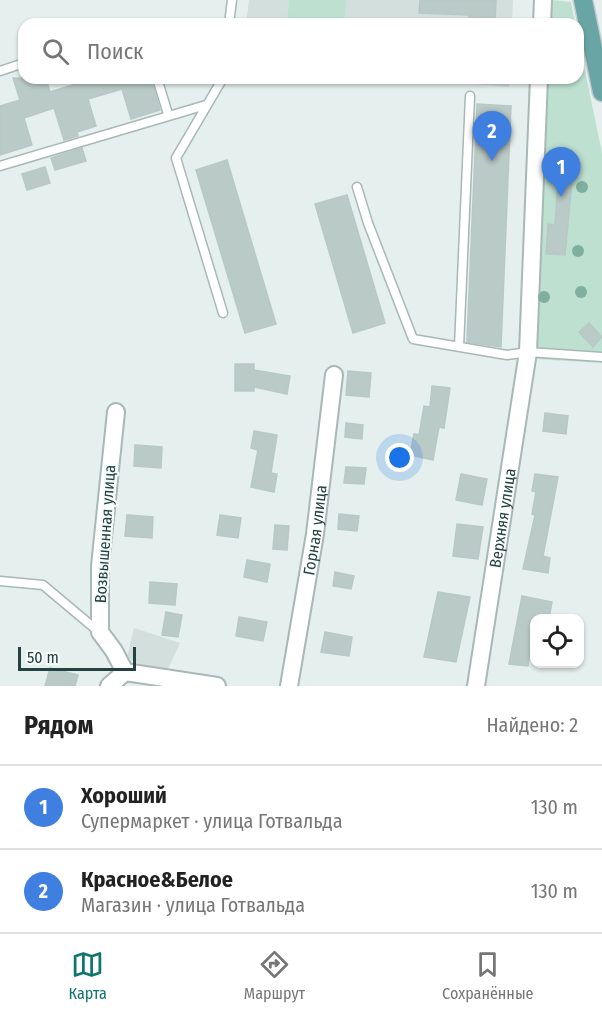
<!DOCTYPE html>
<html lang="ru">
<head>
<meta charset="utf-8">
<style>
  :root { --surface:#fff; --page:#f2f2f2; --text:#222; --muted:#767676; --line:#e0e0e0; --accent:#0f766e }
  body { margin:0; font-family:"Fira Sans Condensed",sans-serif; background:var(--page); color:var(--text) }
  .controls { position:absolute; right:18px; bottom:18px; display:grid; overflow:hidden; border-radius:12px; box-shadow:0 2px 4px #0004 }
  .controls button { width:54px; height:54px; display:grid; place-items:center; padding:0; border:0; border-bottom:2px solid var(--line); background:var(--surface); color:var(--text); font:30px sans-serif }
  .scale { position:absolute; left:18px; bottom:15px; width:118px; box-sizing:border-box; padding-left:6px; border:3px solid #234241; border-top:0; font-size:16px; line-height:21px; white-space:nowrap; color:#234241; -webkit-text-stroke:4px #f6fbfa; paint-order:stroke }
  .you { position:absolute; left:400px; top:458px; width:21px; height:21px; margin:-15px; border:4px solid #fff; border-radius:50%; background:#1a73e8; box-shadow:0 0 0 9px #1a73e833 }
  .badge { display:grid; place-items:center; width:39px; height:39px; border-radius:50%; background:var(--accent); color:#fff; font-size:20px; font-weight:700 }
  .pin { position:absolute; translate:-50% -50px; filter:drop-shadow(0 2px 3px #0008) }
  .pin::after { content:''; position:absolute; top:32px; width:21px; height:18px; background:inherit; clip-path:polygon(0 0,100% 0,50% 100%) }
  .list { margin:0; padding:0; list-style:none }
  h2 { display:flex; justify-content:space-between; align-items:center; height:78px; margin:0; padding:0 24px; font-size:26px }
  h2 small { font-size:20px; font-weight:400; color:var(--muted) }
  .list li { display:grid; grid-template-columns:39px 1fr auto; gap:18px; align-items:center; box-sizing:border-box; height:84px; padding:0 24px; border-top:2px solid var(--line) }
  .list b { display:block; font-size:22px; white-space:nowrap }
  .list p { margin:0; font-size:20px; white-space:nowrap; color:var(--muted) }
  .list em { font-size:20px; font-style:normal; color:var(--muted) }
  .icon { flex:none; width:33px; height:33px; fill:none; stroke:currentColor; stroke-width:2; stroke-linecap:round; stroke-linejoin:round }
  .map { position:relative; flex:none; width:602px; height:686px; overflow:hidden }
  .search { position:absolute; background:var(--surface); box-shadow:0 2px 4px #0004; left:18px; right:18px; top:18px; height:66px; display:flex; align-items:center; gap:15px; box-sizing:border-box; padding:0 21px; border-radius:18px; color:var(--muted); font-size:22px }
  .sheet { height:246px; background:var(--surface) }
  nav { display:flex; justify-content:space-around; align-items:center; box-sizing:border-box; height:84px; border-top:2px solid var(--line); background:var(--surface); font-size:16px; color:var(--muted) }
  nav a { display:grid; justify-items:center; gap:3px }
  nav .on { color:var(--accent) }
  .map>svg:first-child { display:block }
  .built { fill:#d3dfdd }
  .green { fill:#bee0d0 }
  .building { fill:#bacac7; stroke:#b7c9c6; stroke-width:1.5 }
  .lines { fill:none; stroke-linecap:round; stroke-linejoin:round }
  .lane-casing { stroke:#a7b8b6; stroke-width:11 }
  .street-casing { stroke:#a7b8b6; stroke-width:20 }
  .primary-casing { stroke:#c1caca; stroke-width:21 }
  .lane { stroke:#fff; stroke-width:8 }
  .street { stroke:#fff; stroke-width:16 }
  .primary { stroke:#69a5a4; stroke-width:18 }
  .tree { fill:#7faf9e }
  .labels { text-anchor:middle; dominant-baseline:central; stroke-width:4.5; stroke-linejoin:round; paint-order:stroke }
  .street-label { font-size:16px; fill:#234241; stroke:#f6fbfa }
</style>
</head>
<body>
<div class="map">
<svg width="602" height="686" viewBox="0 0 602 686">
  <rect width="100%" height="100%" fill="#e5efed"/>
  <!-- built -->
  <path class="built" d="M 249,0 L 513,0 L 512,24 L 246,24 Z
    M 405,78 L 509,78 L 509,87 Z
    M 134,628 L 180,643 L 168,669 L 143,666 L 127,657 Z"/>
  <!-- green -->
  <path class="green" d="M 289,0 L 346,0 L 344,24 L 287,24 Z
    M 553,0 L 571,2 L 575,24 L 548,24 L 549,6 Z
    M 578,37 L 602,153 L 602,363 L 535,359 L 546,78 L 578,78 Z"/>
  <!-- building -->
  <path class="building" d="M 420,0 L 496,0 L 495,24 L 468,24 L 469,15 L 419,13 Z
    M 13,78 L 46,78 L 50,92 L 85,81 L 84,78 L 151,78 L 160,110 L 131,119 L 122,89 L 88,99 L 96,126 L 77,132 L 78,136 L 64,140 L 54,108 L 24,118 L 32,145 L 0,155 L 0,106 L 20,100 Z
    M 477,104 L 511,106 L 501,347 L 467,342 Z
    M 82,148 L 86,161 L 55,170 L 51,158 Z
    M 227,160 L 276,324 L 245,333 L 196,170 Z
    M 45,167 L 50,183 L 27,190 L 22,174 Z
    M 558,179 L 572,180 L 565,255 L 546,254 L 548,224 L 555,225 Z
    M 347,195 L 385,323 L 353,333 L 315,204 Z
    M 589,323 L 602,337 L 593,347 L 579,332 Z
    M 235,364 L 254,364 L 254,370 L 290,376 L 287,394 L 254,387 L 254,391 L 235,391 Z
    M 348,371 L 371,373 L 369,397 L 346,395 Z
    M 432,386 L 450,388 L 444,428 L 439,427 L 433,460 L 410,455 L 414,434 L 419,435 L 424,406 L 430,407 Z
    M 545,413 L 568,416 L 566,434 L 543,431 Z
    M 346,423 L 363,425 L 362,439 L 345,437 Z
    M 254,431 L 277,435 L 271,473 L 277,474 L 274,492 L 251,487 L 258,450 L 251,448 Z
    M 135,445 L 162,447 L 161,468 L 134,466 Z
    M 346,467 L 366,468 L 364,484 L 344,483 Z
    M 461,474 L 487,479 L 482,505 L 456,500 Z
    M 535,474 L 558,477 L 543,556 L 550,558 L 548,573 L 523,569 L 535,515 L 532,514 L 536,492 L 532,491 Z
    M 339,514 L 359,516 L 357,531 L 338,529 Z
    M 127,515 L 153,517 L 152,538 L 125,536 Z
    M 220,515 L 241,518 L 238,538 L 217,535 Z
    M 457,524 L 483,527 L 478,559 L 453,556 Z
    M 275,525 L 289,526 L 287,550 L 273,549 Z
    M 247,560 L 270,564 L 267,582 L 244,577 Z
    M 335,572 L 354,576 L 351,589 L 333,586 Z
    M 150,582 L 177,584 L 175,605 L 149,603 Z
    M 438,592 L 470,597 L 456,662 L 424,657 Z
    M 522,596 L 552,602 L 549,618 L 534,618 L 528,666 L 509,664 Z
    M 166,612 L 182,615 L 178,637 L 162,635 Z
    M 239,617 L 267,622 L 263,641 L 236,636 Z
    M 325,632 L 352,637 L 349,656 L 321,652 Z
    M 50,668 L 78,675 L 75,686 L 45,686 Z"/>
  <g class="lines">
    <defs>
      <path id="lane" d="M 229,24 L 232,0
        M 0,71 L 24,63
        M 157,78 L 168,114
        M 0,166 L 206,105
        M 357,187 L 368,223 L 413,339 L 507,355 L 528,352 L 602,357
        M 223,313 L 176,158 L 223,78
        M 459,347 L 470,96
        M 0,581 L 43,585 L 99,632"/>
      <g id="street">
        <path d="M 542,24 L 543,0"/>
        <path d="M 116,412 L 100,566 L 100,632 L 114,651 L 125,672 L 217,686"/>
        <path d="M 109,686 L 125,672"/>
        <path id="s1" d="M 289,686 L 315,534 L 334,375"/>
        <path id="s2" d="M 476,686 L 528,352 L 539,78"/>
      </g>
      <path id="primary" d="M 583,0 L 602,92"/>
    </defs>
    <!-- lane casing -->
    <use href="#lane" class="lane-casing"/>
    <!-- street casing -->
    <use href="#street" class="street-casing"/>
    <!-- primary casing -->
    <use href="#primary" class="primary-casing"/>
    <!-- lane -->
    <use href="#lane" class="lane"/>
    <!-- street -->
    <use href="#street" class="street"/>
    <!-- primary -->
    <use href="#primary" class="primary"/>
  </g>
  <!-- trees -->
  <g class="tree">
    <circle cx="582" cy="187" r="6"/>
    <circle cx="578" cy="251" r="6"/>
    <circle cx="581" cy="292" r="6"/>
    <circle cx="544" cy="297" r="6"/>
  </g>
  <g class="labels">
    <!-- street labels -->
    <g class="street-label">
      <text stroke="none"><textPath href="#s2" startOffset="170">Верхняя улица</textPath></text>
      <text stroke="none"><textPath href="#s1" startOffset="158">Горная улица</textPath></text>
      <text transform="translate(105 534) rotate(-86)">Возвышенная улица</text>
    </g>
  </g>
</svg>
<div class="controls">
<button><svg class="icon" aria-label="locate" viewBox="0 0 24 24"><circle cx="12" cy="12" r="6"/><path d="M12 2v4M12 18v4M2 12h4M18 12h4"/></svg></button>
</div>
<div class="scale">50 m</div>
<div class="you"></div>
<div class="pin badge" style="left:561px;top:197px;background:#3f7fe0">1</div>
<div class="pin badge" style="left:492px;top:161px;background:#3f7fe0">2</div>
<div class="search"><svg class="icon" aria-label="search" viewBox="0 0 24 24"><circle cx="10" cy="10" r="6"/><path d="M15 15l6 6"/></svg>Поиск</div>
</div>
<section class="sheet">
<h2>Рядом<small>Найдено: 2</small></h2>
<ul class="list">
<li><span class="badge" style="background:#3f7fe0">1</span><div><b>Хороший</b><p>Супермаркет · улица Готвальда</p></div><em>130 m</em></li>
<li><span class="badge" style="background:#3f7fe0">2</span><div><b>Красное&amp;Белое</b><p>Магазин · улица Готвальда</p></div><em>130 m</em></li>
</ul>
</section>
<nav>
<a class="on"><svg class="icon" aria-label="map" viewBox="0 0 24 24"><path d="M3 6l6-2 6 2 6-2v14l-6 2-6-2-6 2zM9 4v14M15 6v14"/></svg>Карта</a>
<a><svg class="icon" aria-label="directions" viewBox="0 0 24 24"><path d="M12 3l9 9-9 9-9-9zM9 14v-3h6M13 9l2 2-2 2"/></svg>Маршрут</a>
<a><svg class="icon" aria-label="saved" viewBox="0 0 24 24"><path d="M7 4h10v16l-5-4-5 4z"/></svg>Сохранённые</a>
</nav>
</body>
</html>
